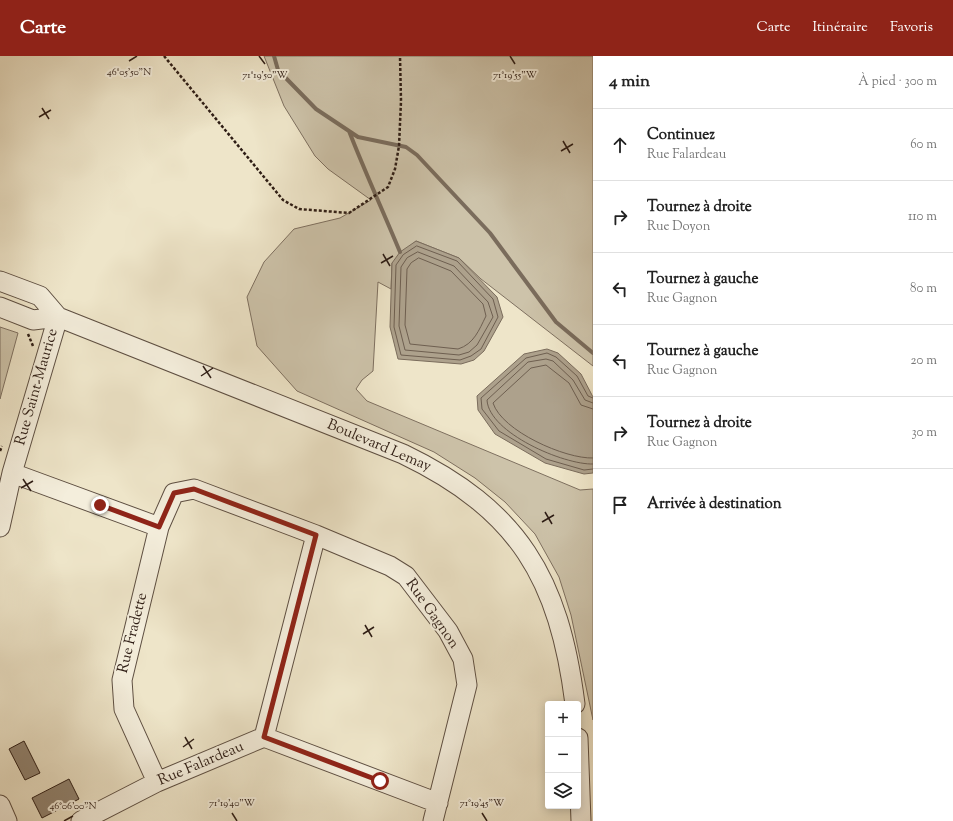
<!DOCTYPE html>
<html lang="fr">
<head>
<meta charset="utf-8">
<style>
  :root { --surface:#fff; --page:#f2f2f2; --text:#222; --muted:#767676; --line:#e0e0e0; --accent:#8f2418 }
  body { margin:0; font-family:"Sorts Mill Goudy",serif; background:var(--page); color:var(--text) }
  .controls { position:absolute; right:12px; bottom:12px; display:grid; overflow:hidden; border-radius:4px; box-shadow:0 2px 10px #0003 }
  .controls button { width:36px; height:36px; display:grid; place-items:center; padding:0; border:0; border-bottom:1px solid var(--line); background:var(--surface); color:var(--text); font:20px sans-serif }
  .stop { position:absolute; width:12px; height:12px; margin:-9px; border:3px solid #8f2418; border-radius:50%; background:#fff }
  .stop.end { background:#8f2418; border-color:#fff; box-shadow:0 1px 4px #0008 }
  .list { margin:0; padding:0; list-style:none }
  h2 { display:flex; justify-content:space-between; align-items:center; height:52px; margin:0; padding:0 16px; font-size:17px }
  h2 small { font-size:13px; font-weight:400; color:var(--muted) }
  .list li { display:grid; grid-template-columns:26px 1fr auto; gap:12px; align-items:center; box-sizing:border-box; height:72px; padding:0 16px; border-top:1px solid var(--line) }
  .list b { display:block; font-size:15px; white-space:nowrap }
  .list p { margin:0; font-size:13px; white-space:nowrap; color:var(--muted) }
  .list em { font-size:13px; font-style:normal; color:var(--muted) }
  .icon { flex:none; width:22px; height:22px; fill:none; stroke:currentColor; stroke-width:2; stroke-linecap:round; stroke-linejoin:round }
  .map { position:relative; flex:none; width:593px; height:765px; overflow:hidden }
  header { display:flex; align-items:center; gap:24px; box-sizing:border-box; height:56px; padding:0 20px; background:var(--accent); color:#fff }
  header strong { font-size:19px }
  nav { display:flex; gap:22px; margin-inline-start:auto; font-size:14px }
  main { display:flex }
  aside { flex:1; background:var(--surface) }
  .map>svg:first-child { display:block }
  .green { fill:#cdc3aa; stroke:#7e7060 }
  .water { fill:#ada18c; stroke:#7a6c5c }
  .lines { fill:none; stroke-linecap:round; stroke-linejoin:round }
  .shore { stroke:#6e5f50; stroke-width:1 }
  .stream { stroke:#7a6c5c; stroke-width:4 }
  .building { fill:#928573; stroke:#2e1d15 }
  .minor-casing { stroke:#5e4f42; stroke-width:21 }
  .path { stroke:#2e1d15; stroke-width:2.5; stroke-dasharray:3 2; stroke-linecap:butt }
  .minor { stroke:#f4eedc; stroke-width:19 }
  .route { stroke:#8f2418; stroke-width:5 }
  .ticks { fill:none; stroke:#2e1d15; stroke-width:1.5 }
  .labels { text-anchor:middle; dominant-baseline:central; stroke-width:4; stroke-linejoin:round; paint-order:stroke }
  .street-label { font-size:15px; fill:#2e1d15; stroke:#f4eedc }
  .ticks-label { font-size:10px; text-anchor:middle; fill:#2e1d15; stroke:#f4eedc; stroke-width:4; stroke-linejoin:round; paint-order:stroke }
</style>
</head>
<body>
<header>
<strong>Carte</strong>
<nav><a>Carte</a><a>Itinéraire</a><a>Favoris</a></nav>
</header>
<main>
<div class="map">
<svg width="593" height="765" viewBox="0 0 593 765">
  <rect width="100%" height="100%" fill="#eee5c9"/>
  <filter id="stains"><feTurbulence type="fractalNoise" baseFrequency=".005" numOctaves="4"/><feColorMatrix values="0 0 0 0 .2 0 0 0 0 .09 0 0 0 0 .02 0 0 0 .5 -.17"/></filter>
  <radialGradient id="worn" r=".72"><stop offset=".6" stop-color="#630" stop-opacity="0"/><stop offset="1" stop-color="#630" stop-opacity=".3"/></radialGradient>
  <!-- green -->
  <path class="green" d="M 264,0 L 593,0 L 593,310 L 481,223 L 459,202 L 416,185 L 392,207 L 391,233 L 378,226 L 373,315 L 362,324 L 356,333 L 367,345 L 580,434 L 593,433 L 593,664 L 571,559 L 559,521 L 535,478 L 505,446 L 475,422 L 434,396 L 297,335 L 257,290 L 247,241 L 264,206 L 294,173 L 340,162 L 371,144 L 328,113 L 315,100 L 284,50 Z
    M 0,271 L 18,277 L 0,343 Z"/>
  <!-- water -->
  <path class="water" d="M 416,185 L 459,202 L 497,241 L 503,261 L 484,295 L 474,304 L 461,308 L 398,303 L 390,271 L 392,207 L 400,196 Z
    M 547,293 L 558,297 L 581,318 L 593,341 L 593,417 L 584,418 L 545,407 L 495,378 L 478,354 L 477,340 L 524,298 Z"/>
  <g class="lines">
    <!-- shore -->
    <path class="shore" d="M 417,190 L 457,205 L 493,243 L 498,261 L 481,293 L 471,300 L 460,304 L 401,299 L 394,271 L 396,209 L 403,199 Z
      M 418,196 L 454,210 L 488,246 L 493,261 L 477,289 L 469,296 L 459,299 L 405,294 L 399,270 L 401,211 L 407,202 Z
      M 419,202 L 451,215 L 483,248 L 486,260 C 479,274 474,288 458,293 L 410,288 L 405,269 L 407,213 L 411,207 Z
      M 593,342 L 588,340 L 577,320 L 556,301 L 547,297 L 526,302 L 481,342 L 482,353 L 499,375 L 546,403 L 584,414 L 593,413
      M 593,347 L 585,344 L 573,324 L 553,305 L 546,303 L 528,306 L 487,344 C 489,377 564,409 593,408
      M 593,353 L 581,349 L 569,327 L 546,309 L 531,312 L 493,347 C 502,375 565,403 593,402"/>
    <!-- stream -->
    <path class="stream" d="M 274,0 L 278,14 L 316,53 L 358,81 L 406,91 L 417,99 L 490,177 L 556,266 L 593,297
      M 349,75 C 365,116 383,155 400,196"/>
  </g>
  <!-- building -->
  <path class="building" d="M 24,685 L 40,717 L 25,724 L 9,693 Z
    M 69,723 L 79,743 L 42,762 L 32,742 Z"/>
  <g class="lines">
    <defs>
      <path id="minor" d="M 0,225 L 40,240 L 58,261 L 403,398 C 519,454 559,522 575,648
        M 0,251 L 33,264 L 58,261
        M 12,417 L 159,471 L 174,437 L 194,433 L 316,479 L 390,510 L 406,520 L 448,575 L 463,603 L 467,629 L 433,765
        M 0,471 L 12,417 L 58,261
        M 264,681 L 316,479
        M 578,682 L 581,765
        M 157,726 L 124,653 L 122,624 L 159,471
        M 0,749 L 7,765
        M 81,765 L 157,726 L 264,681 L 438,747"/>
    </defs>
    <!-- minor casing -->
    <use href="#minor" class="minor-casing"/>
    <!-- path -->
    <path class="path" d="M 164,0 L 283,144 L 299,153 L 349,157 L 388,131 L 395,113 L 399,90 L 401,45 L 400,0
      M 28,278 L 33,290
      M 0,395 L 2,390"/>
    <!-- minor -->
    <use href="#minor" class="minor"/>
  </g>
  <g class="lines">
    <!-- route -->
    <path class="route" d="M 100,449 L 159,471 L 174,437 L 194,433 L 316,479 L 264,681 L 380,725"/>
  </g>
  <!-- ticks -->
  <path class="ticks" d="M 259,0 L 265,8M 510,0 L 515,8M 129,5 L 137,0M 42,52 L 49,63M 39,61 L 51,54M 563,85 L 570,97M 561,95 L 573,88M 383,198 L 390,210M 381,207 L 393,200M 203,310 L 211,322M 201,320 L 213,312M 23,423 L 31,435M 21,432 L 33,425M 545,456 L 552,468M 542,466 L 554,459M 365,569 L 372,581M 363,578 L 374,571M 185,681 L 192,693M 183,691 L 194,683M 232,757 L 237,765M 482,757 L 487,765M 64,765 L 73,760"/>
  <g class="labels">
    <!-- street labels -->
    <g class="street-label">
      <text transform="translate(37 331) rotate(-74)">Rue Saint-Maurice</text>
      <text transform="translate(379 390) rotate(23)">Boulevard Lemay</text>
      <text transform="translate(432 558) rotate(55)">Rue Gagnon</text>
      <text transform="translate(133 577) rotate(-76)">Rue Fradette</text>
      <text transform="translate(201 708) rotate(-23)">Rue Falardeau</text>
    </g>
  </g>
  <g class="ticks-label">
    <text x="129" y="19">46°05'50"N</text>
    <text x="265" y="22">71°19'50"W</text>
    <text x="515" y="22">71°19'55"W</text>
    <text x="232" y="750">71°19'40"W</text>
    <text x="482" y="750">71°19'45"W</text>
    <text x="73" y="753">46°06'00"N</text>
  </g>
  <rect width="100%" height="100%" filter="url(#stains)"/>
  <rect width="100%" height="100%" fill="url(#worn)"/>
</svg>
<div class="controls">
<button>+</button>
<button>−</button>
<button><svg class="icon" aria-label="layers" viewBox="0 0 24 24"><path d="M12 4l9 5-9 5-9-5zM3 14l9 5 9-5"/></svg></button>
</div>
<div class="stop" style="left:380px;top:725px"></div>
<div class="stop end" style="left:100px;top:449px"></div>
</div>
<aside>
<h2>4 min<small>À pied · 300 m</small></h2>
<ul class="list">
<li><svg class="icon" aria-label="ahead" viewBox="0 0 24 24"><path d="M12 20V5M6 11l6-6 6 6"/></svg><div><b>Continuez</b><p>Rue Falardeau</p></div><em>60 m</em></li>
<li><svg class="icon" aria-label="right" viewBox="0 0 24 24"><path d="M7 20v-9h11M14 6l5 5-5 5"/></svg><div><b>Tournez à droite</b><p>Rue Doyon</p></div><em>110 m</em></li>
<li><svg class="icon" aria-label="left" viewBox="0 0 24 24"><path d="M17 20v-9H6M10 6l-5 5 5 5"/></svg><div><b>Tournez à gauche</b><p>Rue Gagnon</p></div><em>80 m</em></li>
<li><svg class="icon" aria-label="left" viewBox="0 0 24 24"><path d="M17 20v-9H6M10 6l-5 5 5 5"/></svg><div><b>Tournez à gauche</b><p>Rue Gagnon</p></div><em>20 m</em></li>
<li><svg class="icon" aria-label="right" viewBox="0 0 24 24"><path d="M7 20v-9h11M14 6l5 5-5 5"/></svg><div><b>Tournez à droite</b><p>Rue Gagnon</p></div><em>30 m</em></li>
<li><svg class="icon" aria-label="arrive" viewBox="0 0 24 24"><path d="M6 21V4h12l-3 4 3 4H6"/></svg><div><b>Arrivée à destination</b></div></li>
</ul>
</aside>
</main>
</body>
</html>
